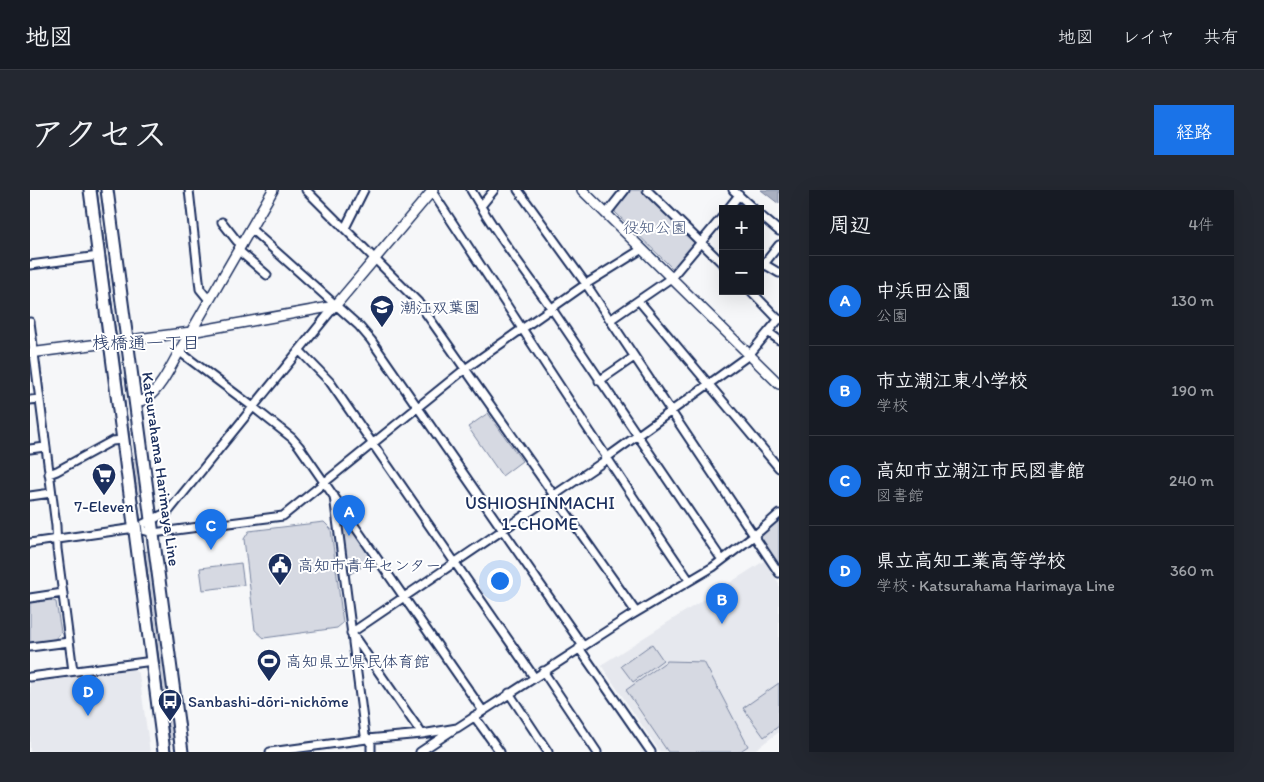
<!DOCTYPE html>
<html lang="ja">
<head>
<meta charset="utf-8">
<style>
  :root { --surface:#171b24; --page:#242831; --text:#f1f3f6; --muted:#9ea1a6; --line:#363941; --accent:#1a73e8 }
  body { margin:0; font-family:Itim,"Klee One",sans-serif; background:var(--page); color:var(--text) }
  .controls { position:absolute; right:15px; top:15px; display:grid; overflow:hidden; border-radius:0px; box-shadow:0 5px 20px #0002 }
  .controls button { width:45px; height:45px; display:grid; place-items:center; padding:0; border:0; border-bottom:1px solid var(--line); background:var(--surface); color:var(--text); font:25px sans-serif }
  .you { position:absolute; left:469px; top:390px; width:18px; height:18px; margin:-12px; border:4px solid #fff; border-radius:50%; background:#1a73e8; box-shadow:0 0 0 8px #1a73e833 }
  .badge { display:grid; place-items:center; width:32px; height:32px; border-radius:50%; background:var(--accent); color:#fff; font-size:16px; font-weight:700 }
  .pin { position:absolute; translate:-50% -41px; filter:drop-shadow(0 1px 2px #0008) }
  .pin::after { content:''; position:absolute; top:26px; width:18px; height:15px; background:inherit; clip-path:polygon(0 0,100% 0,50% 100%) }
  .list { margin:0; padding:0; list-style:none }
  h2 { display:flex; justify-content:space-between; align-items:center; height:65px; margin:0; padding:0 20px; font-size:21px }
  h2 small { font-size:16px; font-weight:400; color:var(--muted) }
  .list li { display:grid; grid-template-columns:32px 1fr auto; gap:15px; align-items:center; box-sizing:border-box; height:90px; padding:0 20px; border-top:1px solid var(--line) }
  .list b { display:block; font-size:19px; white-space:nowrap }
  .list p { margin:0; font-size:16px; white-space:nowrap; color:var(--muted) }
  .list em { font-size:16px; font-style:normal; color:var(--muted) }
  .map { position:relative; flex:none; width:749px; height:562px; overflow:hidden; border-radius:0px }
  header { display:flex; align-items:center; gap:30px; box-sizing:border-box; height:70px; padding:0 25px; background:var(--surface); border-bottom:1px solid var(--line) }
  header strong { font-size:24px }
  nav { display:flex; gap:28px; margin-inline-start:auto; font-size:18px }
  .intro { display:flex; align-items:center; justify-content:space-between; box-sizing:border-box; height:120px; padding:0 30px }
  h1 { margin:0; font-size:35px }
  .button { padding:12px 22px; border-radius:0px; background:var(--accent); color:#fff; font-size:18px; font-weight:700 }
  main { display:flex; gap:30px; padding:0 30px }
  aside { flex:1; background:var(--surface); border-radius:0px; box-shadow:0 5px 20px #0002 }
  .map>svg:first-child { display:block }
  .built { fill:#e6e8ee }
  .green { fill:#d6d9e2; stroke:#7884a0 }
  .water { fill:#a9b0c1; stroke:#707c99 }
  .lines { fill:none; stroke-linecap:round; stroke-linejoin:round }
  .minor-casing { stroke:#1b2f5e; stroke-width:11 }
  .tertiary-casing { stroke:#1b2f5e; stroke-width:12 }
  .primary-casing { stroke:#1b2f5e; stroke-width:15 }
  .minor { stroke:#fff; stroke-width:7 }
  .tertiary { stroke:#fff; stroke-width:9 }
  .primary { stroke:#fff; stroke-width:11 }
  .tram { stroke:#1b2f5e; stroke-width:1 }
  .labels { text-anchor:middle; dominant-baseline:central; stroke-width:4; stroke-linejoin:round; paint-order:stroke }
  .park-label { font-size:16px; fill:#4a5a7f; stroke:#fff }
  .poi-label { font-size:16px; fill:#1b2f5e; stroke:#fff; text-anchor:start }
  .street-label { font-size:16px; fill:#1b2f5e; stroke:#fff }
  .neighbourhood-label { font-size:18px; fill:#1b2f5e; stroke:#fff }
</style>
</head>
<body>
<header>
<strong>地図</strong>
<nav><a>地図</a><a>レイヤ</a><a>共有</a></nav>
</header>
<div class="intro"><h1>アクセス</h1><a class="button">経路</a></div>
<main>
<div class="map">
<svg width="749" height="562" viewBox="0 0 749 562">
  <rect width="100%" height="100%" fill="#f6f7f9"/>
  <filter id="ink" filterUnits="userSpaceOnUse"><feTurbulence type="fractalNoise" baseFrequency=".02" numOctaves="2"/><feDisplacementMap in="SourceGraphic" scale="10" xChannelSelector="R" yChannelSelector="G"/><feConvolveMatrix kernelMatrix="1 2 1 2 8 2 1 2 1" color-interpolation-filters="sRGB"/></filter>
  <g filter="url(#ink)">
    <!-- built -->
    <path class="built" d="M 734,371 L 749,393 L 749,542 L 722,562 L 630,562 L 571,475 Z
      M 101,477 L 109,484 L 120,562 L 0,562 L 0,491 Z"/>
    <!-- green -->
    <path class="green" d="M 600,0 L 611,0 L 665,52 L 665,56 L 646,78 L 642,78 L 585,22 L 585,18 Z
      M 458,223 L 492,271 L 472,286 L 438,237 Z
      M 107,268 L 111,305 L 105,306 L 100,269 Z
      M 310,323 L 343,370 L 317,386 Z
      M 749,328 L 749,378 L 728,346 Z
      M 294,332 L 301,339 L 313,433 L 307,438 L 234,448 L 225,440 L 214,349 L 219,341 Z
      M 119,361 L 144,549 L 137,550 L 112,362 Z
      M 211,373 L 214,395 L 173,400 L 170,378 Z
      M 18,409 L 26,412 L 31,442 L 25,449 L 0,453 L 0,411 Z
      M 622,454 L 633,470 L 603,492 L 591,476 Z
      M 637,471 L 674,472 L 718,556 L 709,562 L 638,562 L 596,500 Z
      M 749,493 L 749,536 L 734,547 L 713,518 Z"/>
    <!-- water -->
    <path class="water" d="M 731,0 L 749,0 L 749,14 Z"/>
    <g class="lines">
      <defs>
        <path id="minor" d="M 159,0 L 170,99 L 179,110
          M 276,0 L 388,112 L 606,422
          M 401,0 C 487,130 571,261 659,390
          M 441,0 C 465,42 494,80 522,119 C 579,203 635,287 692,370
          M 488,0 L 556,94 L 749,383
          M 617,0 L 693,74
          M 703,0 L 724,19
          M 451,16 L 464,0
          M 698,19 L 709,5
          M 576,24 L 595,0
          M 730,25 L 749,41
          M 192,32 L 207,51 L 212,55
          M 315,38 L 334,0
          M 221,39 L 329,136 L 341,150 L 553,456
          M 208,60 L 237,85
          M 734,74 L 749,83
          M 0,75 L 69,66
          M 730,79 L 749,55
          M 721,101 L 749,130
          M 609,111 L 749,278
          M 580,130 L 641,88 L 693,26
          M 0,132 L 26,336 L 27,359 L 43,481
          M 738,142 L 749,150
          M 270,161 L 300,192 L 504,487
          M 150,162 L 223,217 L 262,248 L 269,256 L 453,521
          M 569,191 L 604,167
          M 0,210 L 9,209
          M 0,259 L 15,257
          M 19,284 L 27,281 L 82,251 L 93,250
          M 0,306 L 21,303
          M 304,306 L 335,545 L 341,554 L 341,562
          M 105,338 L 123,343 L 253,326 L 435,179 L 556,94 L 612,59
          M 0,353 L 105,338 L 138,322 L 305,116
          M 0,408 L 33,403
          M 321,443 L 576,270 L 579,266 L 719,165 L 749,129
          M 323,445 L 392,544
          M 0,457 L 39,452
          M 549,458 L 621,562
          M 513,481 L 567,562
          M 0,487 L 123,471
          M 479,503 L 518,562
          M 444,526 L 470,562
          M 240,562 L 337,549 L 392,544 L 427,538 L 600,426 L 683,377 L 724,346 L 749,324
          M 390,562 L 423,540"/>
        <path id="tertiary" d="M 552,0 L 749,194
          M 0,163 L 161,142 L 305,116 L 403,0
          M 105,212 C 108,211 113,211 116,209 C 135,196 147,161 161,142 L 243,0"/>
        <path id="primary" d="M 60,0 L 134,562
          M 77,0 L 152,562"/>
      </defs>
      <!-- minor casing -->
      <use href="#minor" class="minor-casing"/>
      <!-- tertiary casing -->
      <use href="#tertiary" class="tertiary-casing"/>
      <!-- primary casing -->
      <use href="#primary" class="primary-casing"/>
      <!-- minor -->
      <use href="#minor" class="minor"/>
      <!-- tertiary -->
      <use href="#tertiary" class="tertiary"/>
      <!-- primary -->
      <use href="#primary" class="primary"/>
      <!-- tram -->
      <path class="tram" d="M 67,0 L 141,562"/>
    </g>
  </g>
  <!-- icons -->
  <defs>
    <symbol id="school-pin" viewBox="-11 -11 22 30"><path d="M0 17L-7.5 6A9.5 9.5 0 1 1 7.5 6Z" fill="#1b2f5e" stroke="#fff"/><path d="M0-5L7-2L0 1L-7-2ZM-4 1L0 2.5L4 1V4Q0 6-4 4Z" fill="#fff"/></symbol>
    <symbol id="supermarket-pin" viewBox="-11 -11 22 30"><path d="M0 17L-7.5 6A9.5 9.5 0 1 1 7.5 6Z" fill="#1b2f5e" stroke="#fff"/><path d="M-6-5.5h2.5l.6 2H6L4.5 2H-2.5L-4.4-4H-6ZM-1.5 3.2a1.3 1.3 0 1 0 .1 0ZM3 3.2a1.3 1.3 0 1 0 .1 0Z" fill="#fff"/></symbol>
    <symbol id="civic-pin" viewBox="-11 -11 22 30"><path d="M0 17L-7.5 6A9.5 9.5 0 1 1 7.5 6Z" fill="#1b2f5e" stroke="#fff"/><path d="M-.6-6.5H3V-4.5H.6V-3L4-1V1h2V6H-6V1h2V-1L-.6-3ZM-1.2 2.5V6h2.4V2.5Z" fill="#fff"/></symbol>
    <symbol id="stadium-pin" viewBox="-11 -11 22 30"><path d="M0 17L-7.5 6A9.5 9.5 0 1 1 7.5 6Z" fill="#1b2f5e" stroke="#fff"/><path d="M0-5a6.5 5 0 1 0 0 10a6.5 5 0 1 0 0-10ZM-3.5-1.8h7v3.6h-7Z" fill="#fff"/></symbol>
    <symbol id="bus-pin" viewBox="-11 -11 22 30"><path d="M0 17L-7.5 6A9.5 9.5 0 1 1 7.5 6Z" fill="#1b2f5e" stroke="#fff"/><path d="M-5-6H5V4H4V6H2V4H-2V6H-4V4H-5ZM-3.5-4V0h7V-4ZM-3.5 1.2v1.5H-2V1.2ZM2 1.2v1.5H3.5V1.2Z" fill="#fff"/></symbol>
  </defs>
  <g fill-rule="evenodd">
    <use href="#school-pin" x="338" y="103" width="28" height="38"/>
    <use href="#supermarket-pin" x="60" y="271" width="28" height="38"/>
    <use href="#civic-pin" x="236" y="361" width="28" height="38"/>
    <use href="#stadium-pin" x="225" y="457" width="28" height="38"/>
    <use href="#bus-pin" x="126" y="497" width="28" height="38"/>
  </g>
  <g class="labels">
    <!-- park labels -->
    <g class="park-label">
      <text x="625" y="37">役知公園</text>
    </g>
    <!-- poi labels -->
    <g class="poi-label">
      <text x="370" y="117">潮江双葉園</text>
      <text x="74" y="316" text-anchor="middle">7-Eleven</text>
      <text x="268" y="375">高知市青年センター</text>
      <text x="256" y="471">高知県立県民体育館</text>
      <text x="158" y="511">Sanbashi-dōri-nichōme</text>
    </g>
    <!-- street labels -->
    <g class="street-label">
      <text transform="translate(131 279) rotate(82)">Katsurahama Harimaya Line</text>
    </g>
    <!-- neighbourhood labels -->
    <g class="neighbourhood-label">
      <text x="116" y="153">桟橋通一丁目</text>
      <text x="510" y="313">USHIOSHINMACHI<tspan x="510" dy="21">1-CHOME</tspan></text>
    </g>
  </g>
</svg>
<div class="controls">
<button>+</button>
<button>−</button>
</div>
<div class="you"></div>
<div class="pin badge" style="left:319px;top:346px">A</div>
<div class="pin badge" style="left:692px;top:434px">B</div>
<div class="pin badge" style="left:181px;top:360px">C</div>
<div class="pin badge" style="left:58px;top:526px">D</div>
</div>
<aside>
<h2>周辺<small>4件</small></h2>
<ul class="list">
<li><span class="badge">A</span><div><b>中浜田公園</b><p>公園</p></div><em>130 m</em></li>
<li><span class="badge">B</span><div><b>市立潮江東小学校</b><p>学校</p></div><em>190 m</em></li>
<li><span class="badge">C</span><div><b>高知市立潮江市民図書館</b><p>図書館</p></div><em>240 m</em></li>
<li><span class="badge">D</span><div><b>県立高知工業高等学校</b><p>学校 · Katsurahama Harimaya Line</p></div><em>360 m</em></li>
</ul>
</aside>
</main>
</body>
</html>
